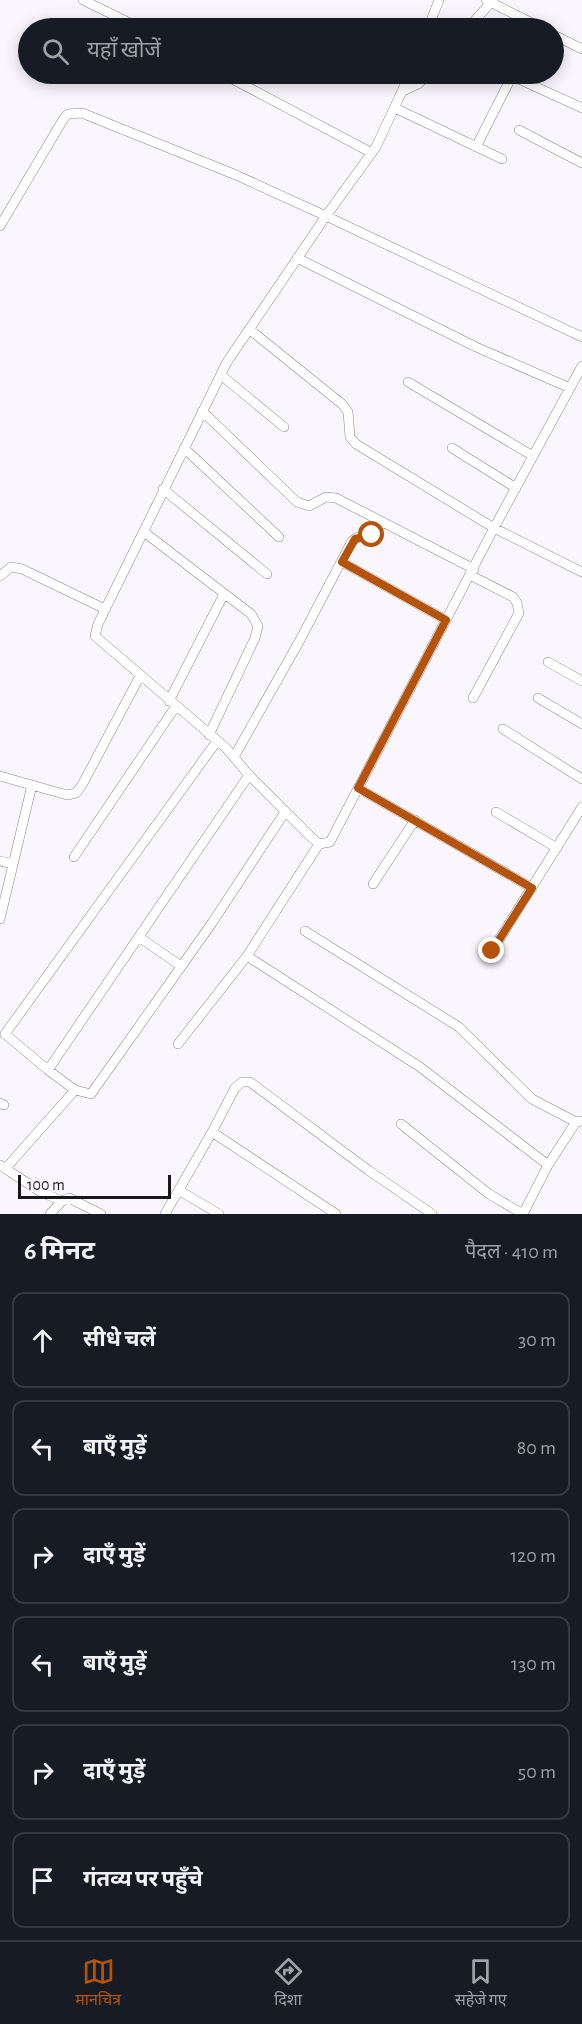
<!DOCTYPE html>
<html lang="hi">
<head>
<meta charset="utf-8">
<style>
  :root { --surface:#171b24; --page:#242831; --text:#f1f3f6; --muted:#9ea1a6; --line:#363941; --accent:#b45309 }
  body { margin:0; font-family:"Alegreya Sans","Noto Sans Devanagari",sans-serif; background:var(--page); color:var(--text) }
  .scale { position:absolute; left:18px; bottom:15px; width:153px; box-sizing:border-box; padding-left:6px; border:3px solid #18181a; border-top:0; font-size:16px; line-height:21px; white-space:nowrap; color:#18181a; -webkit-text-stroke:4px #f9f7fd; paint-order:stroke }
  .stop { position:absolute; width:18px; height:18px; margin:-14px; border:4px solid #b45309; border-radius:50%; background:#fff }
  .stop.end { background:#b45309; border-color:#fff; box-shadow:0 2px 6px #0008 }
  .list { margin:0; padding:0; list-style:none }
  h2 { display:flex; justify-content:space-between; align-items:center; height:78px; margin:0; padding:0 24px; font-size:26px }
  h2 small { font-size:20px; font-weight:400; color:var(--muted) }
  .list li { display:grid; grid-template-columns:39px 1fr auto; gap:18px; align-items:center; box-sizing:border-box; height:96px; margin:0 12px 12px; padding:0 12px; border:2px solid var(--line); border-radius:12px }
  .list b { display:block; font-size:22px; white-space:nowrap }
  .list em { font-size:20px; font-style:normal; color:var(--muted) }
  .icon { flex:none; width:33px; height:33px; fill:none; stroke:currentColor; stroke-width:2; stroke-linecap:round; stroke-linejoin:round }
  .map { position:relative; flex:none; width:582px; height:1214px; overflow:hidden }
  .search { position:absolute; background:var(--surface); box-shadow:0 3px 15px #0003; left:18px; right:18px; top:18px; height:66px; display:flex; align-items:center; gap:15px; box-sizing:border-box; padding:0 21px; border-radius:33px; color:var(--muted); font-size:22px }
  .sheet { height:726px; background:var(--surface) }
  nav { display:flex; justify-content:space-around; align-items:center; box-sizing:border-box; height:84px; border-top:2px solid var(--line); background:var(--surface); font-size:16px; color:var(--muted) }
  nav a { display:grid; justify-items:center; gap:3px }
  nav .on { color:var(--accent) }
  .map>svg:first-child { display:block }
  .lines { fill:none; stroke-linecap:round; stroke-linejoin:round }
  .minor-casing { stroke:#8a888d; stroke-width:10 }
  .minor { stroke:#fff; stroke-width:9 }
  .route { stroke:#b45309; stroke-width:8 }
</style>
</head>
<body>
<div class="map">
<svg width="582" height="1214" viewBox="0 0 582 1214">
  <rect width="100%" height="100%" fill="#f9f7fd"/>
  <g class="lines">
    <defs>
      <path id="minor" d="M 83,0 L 140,28
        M 486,0 L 542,28
        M 428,28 L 439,0
        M 468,28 L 493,0
        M 554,35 L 582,49
        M 223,74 L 372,153
        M 410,74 L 376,147 L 326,216 L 227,362 L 98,624 L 95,636 L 226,748 L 249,775 L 311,837 L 319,844 L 330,842 L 494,528 L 582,366
        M 512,76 L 582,108
        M 403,91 L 418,84 L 428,74
        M 395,108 L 502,159
        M 519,130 L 582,163
        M 476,147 L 513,74
        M 0,226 L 64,118 L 68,114 L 82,113 L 236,175 L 326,216 L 582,337
        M 297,258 L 476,347 L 570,388
        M 249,329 L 342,404 L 348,412 L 350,437 L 356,444 L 494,528 L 582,572
        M 221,375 L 284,427
        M 408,382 L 533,456
        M 202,411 L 297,502 L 309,506 L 326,497 L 336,498 L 474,569
        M 184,448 L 279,537
        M 452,448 L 516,488
        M 163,489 L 267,574
        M 144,532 L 251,614 L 258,626 L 255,638 L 209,735
        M 342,562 L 446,620
        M 470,575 L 513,597 L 517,603 L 519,613 L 473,698
        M 0,576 L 11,567 L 22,569 L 105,609
        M 548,662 L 582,681
        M 538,698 L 582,724
        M 169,701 L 224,594
        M 503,729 L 582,779
        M 234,757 L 300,640 L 352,541 L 358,537 L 372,535 L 383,522
        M 0,776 L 67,795 L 76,793 L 82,785 L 140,676
        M 358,788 L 532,888
        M 496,812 L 557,848
        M 74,857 L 176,706
        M 0,861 L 13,864
        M 373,884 L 415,820
        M 0,919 L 32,785
        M 305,931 L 459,1027 L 532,1099 L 576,1122
        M 139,937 L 181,966
        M 492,951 L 582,807
        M 247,956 L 420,1067 L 548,1165
        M 178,1044 L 247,956 L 319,844
        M 48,1070 L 249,775
        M 75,1090 L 48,1070 L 5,1034 L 217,741
        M 0,1103 L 4,1105
        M 401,1124 L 489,1194 L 523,1214 L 548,1165 L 576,1122 L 582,1121
        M 212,1132 L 235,1088 L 242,1082 L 250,1082 L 368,1170 L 432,1214
        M 0,1165 L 41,1192 L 62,1201 L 69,1198 L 101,1214
        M 6,1168 L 75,1090 L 91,1094 L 212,923 L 285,812
        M 180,1191 L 219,1214
        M 50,1214 L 62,1201
        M 165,1214 L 212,1132 L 336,1214"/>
    </defs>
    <!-- minor casing -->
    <use href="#minor" class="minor-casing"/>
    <!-- minor -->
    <use href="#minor" class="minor"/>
  </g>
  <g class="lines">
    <!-- route -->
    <path class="route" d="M 372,535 L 355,539 L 342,562 L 446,620 L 358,788 L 532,888 L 492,951"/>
  </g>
</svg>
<div class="scale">100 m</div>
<div class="stop" style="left:372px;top:535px"></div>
<div class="stop end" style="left:492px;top:951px"></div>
<div class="search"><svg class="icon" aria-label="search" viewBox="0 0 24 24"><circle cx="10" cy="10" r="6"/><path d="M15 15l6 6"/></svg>यहाँ खोजें</div>
</div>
<section class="sheet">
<h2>6 मिनट<small>पैदल · 410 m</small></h2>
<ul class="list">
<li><svg class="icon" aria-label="ahead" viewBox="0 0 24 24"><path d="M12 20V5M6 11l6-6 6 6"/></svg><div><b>सीधे चलें</b></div><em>30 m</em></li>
<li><svg class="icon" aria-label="left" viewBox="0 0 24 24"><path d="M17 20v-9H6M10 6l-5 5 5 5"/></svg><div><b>बाएँ मुड़ें</b></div><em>80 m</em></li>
<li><svg class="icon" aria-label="right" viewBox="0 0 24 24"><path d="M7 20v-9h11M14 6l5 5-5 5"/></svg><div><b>दाएँ मुड़ें</b></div><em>120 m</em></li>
<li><svg class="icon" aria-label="left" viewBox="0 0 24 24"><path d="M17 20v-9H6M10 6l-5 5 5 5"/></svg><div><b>बाएँ मुड़ें</b></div><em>130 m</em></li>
<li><svg class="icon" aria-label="right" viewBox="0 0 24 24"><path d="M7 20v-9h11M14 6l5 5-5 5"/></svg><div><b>दाएँ मुड़ें</b></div><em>50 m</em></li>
<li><svg class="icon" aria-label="arrive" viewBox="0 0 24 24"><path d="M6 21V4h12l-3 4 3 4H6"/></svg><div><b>गंतव्य पर पहुँचे</b></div></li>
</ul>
</section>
<nav>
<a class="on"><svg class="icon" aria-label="map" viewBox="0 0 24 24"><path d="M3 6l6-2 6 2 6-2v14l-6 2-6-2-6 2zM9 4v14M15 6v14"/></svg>मानचित्र</a>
<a><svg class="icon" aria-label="directions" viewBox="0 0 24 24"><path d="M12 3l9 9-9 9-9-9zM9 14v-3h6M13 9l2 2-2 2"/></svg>दिशा</a>
<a><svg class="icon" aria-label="saved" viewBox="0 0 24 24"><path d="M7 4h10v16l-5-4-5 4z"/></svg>सहेजे गए</a>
</nav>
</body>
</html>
